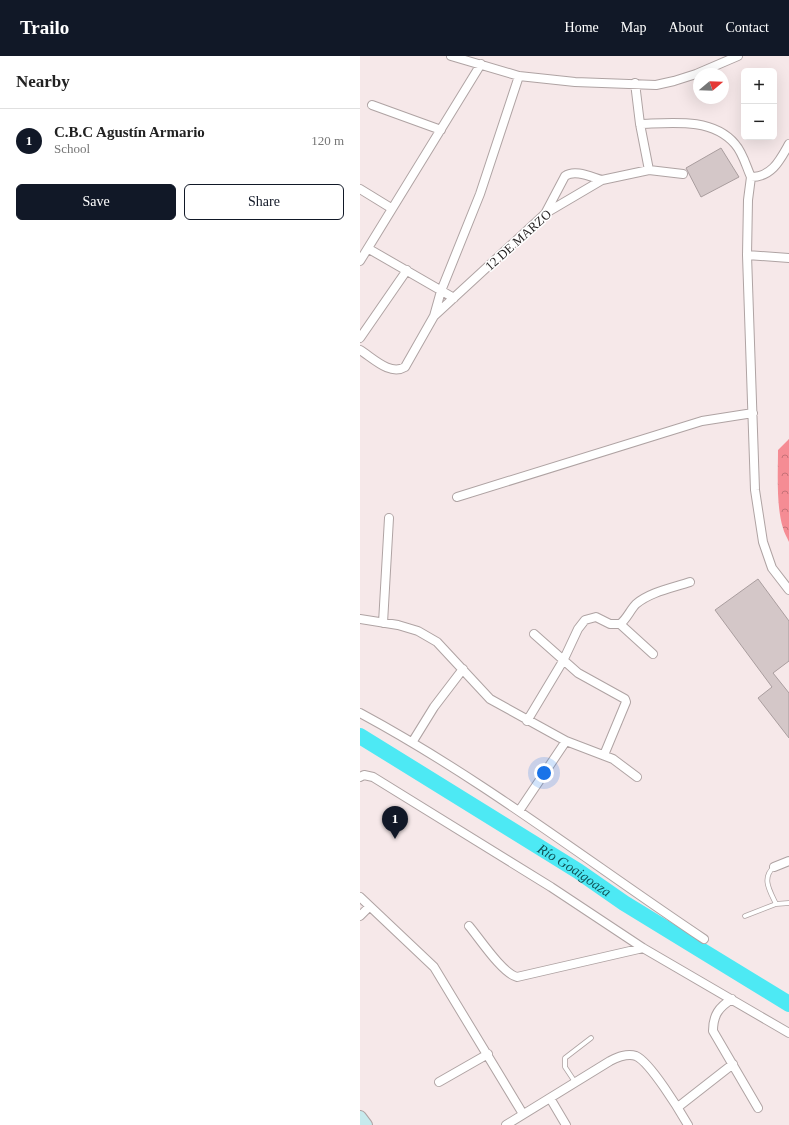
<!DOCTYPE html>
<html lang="en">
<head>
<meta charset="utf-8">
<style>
  :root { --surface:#fff; --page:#f2f2f2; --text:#222; --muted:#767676; --line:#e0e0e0; --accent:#111827 }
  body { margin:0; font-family:"Times New Roman",serif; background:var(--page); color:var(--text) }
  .controls { position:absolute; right:12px; top:12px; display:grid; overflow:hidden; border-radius:6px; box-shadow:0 4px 16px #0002 }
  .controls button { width:36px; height:36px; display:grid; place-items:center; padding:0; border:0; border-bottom:1px solid var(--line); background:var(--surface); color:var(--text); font:20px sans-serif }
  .compass { position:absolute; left:333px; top:12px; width:36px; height:36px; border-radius:50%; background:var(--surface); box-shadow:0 4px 16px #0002; rotate:71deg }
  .you { position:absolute; left:184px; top:717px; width:14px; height:14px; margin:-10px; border:3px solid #fff; border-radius:50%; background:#1a73e8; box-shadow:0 0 0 6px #1a73e833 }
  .badge { display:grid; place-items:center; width:26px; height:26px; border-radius:50%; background:var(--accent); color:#fff; font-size:13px; font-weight:700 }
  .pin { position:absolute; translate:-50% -33px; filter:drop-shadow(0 1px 2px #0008) }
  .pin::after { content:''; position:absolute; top:21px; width:14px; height:12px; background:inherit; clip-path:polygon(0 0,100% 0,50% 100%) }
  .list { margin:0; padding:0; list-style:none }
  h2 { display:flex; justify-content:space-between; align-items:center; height:52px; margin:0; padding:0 16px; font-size:17px }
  h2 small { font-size:13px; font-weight:400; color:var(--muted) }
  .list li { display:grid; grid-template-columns:26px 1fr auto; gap:12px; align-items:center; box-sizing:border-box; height:64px; padding:0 16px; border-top:1px solid var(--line) }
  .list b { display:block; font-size:15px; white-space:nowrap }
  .list p { margin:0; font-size:13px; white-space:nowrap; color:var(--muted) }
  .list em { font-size:13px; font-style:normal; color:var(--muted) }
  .actions { display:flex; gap:8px; padding:12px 16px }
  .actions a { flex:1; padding:9px 0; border:1px solid var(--accent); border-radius:6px; text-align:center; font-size:14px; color:var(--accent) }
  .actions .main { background:var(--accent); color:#fff }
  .map { position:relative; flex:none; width:429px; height:1069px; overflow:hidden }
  header { display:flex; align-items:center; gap:24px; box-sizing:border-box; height:56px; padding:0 20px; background:var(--accent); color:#fff }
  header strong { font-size:19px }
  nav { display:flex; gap:22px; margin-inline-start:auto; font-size:14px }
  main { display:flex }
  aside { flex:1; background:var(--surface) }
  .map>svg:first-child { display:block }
  .forest { fill:url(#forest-crowns) }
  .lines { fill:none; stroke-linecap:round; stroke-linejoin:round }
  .river { stroke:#4de9f4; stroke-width:16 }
  .building { fill:#d4c7c8; stroke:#a99d9e }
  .lane-casing { stroke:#afa3a3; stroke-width:5.5 }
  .street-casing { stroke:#afa3a3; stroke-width:10 }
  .secondary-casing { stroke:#afa3a3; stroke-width:14 }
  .lane { stroke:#fff; stroke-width:4 }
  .street { stroke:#fff; stroke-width:8 }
  .secondary { stroke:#c7eaed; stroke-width:12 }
  .labels { text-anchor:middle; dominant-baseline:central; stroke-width:3; stroke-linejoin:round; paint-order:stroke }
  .street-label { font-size:13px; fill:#231f1f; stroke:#fff }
  .water-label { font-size:14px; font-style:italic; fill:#105357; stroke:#fff }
</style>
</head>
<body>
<header>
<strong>Trailo</strong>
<nav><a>Home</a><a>Map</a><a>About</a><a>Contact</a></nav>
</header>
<main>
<aside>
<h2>Nearby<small></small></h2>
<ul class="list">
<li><span class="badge">1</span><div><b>C.B.C Agustín Armario</b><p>School</p></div><em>120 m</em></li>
</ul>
<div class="actions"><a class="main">Save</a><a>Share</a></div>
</aside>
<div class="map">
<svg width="429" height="1069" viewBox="0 0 429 1069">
  <defs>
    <pattern id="forest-crowns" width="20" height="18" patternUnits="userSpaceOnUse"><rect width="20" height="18" fill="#f58c94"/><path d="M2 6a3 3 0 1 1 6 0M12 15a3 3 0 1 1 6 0" fill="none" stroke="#c67278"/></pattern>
  </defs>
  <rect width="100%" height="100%" fill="#f6e8e9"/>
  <!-- forest -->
  <path class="forest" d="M 429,383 L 429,486 C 427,481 424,477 423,472 C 416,450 418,416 418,394 Z"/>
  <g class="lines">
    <!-- river -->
    <path class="river" id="s1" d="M 0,680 L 218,815 L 264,847 L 429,948"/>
  </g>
  <!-- building -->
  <path class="building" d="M 361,92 L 379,121 L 341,141 L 326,112 Z
    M 398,523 L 429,565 L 429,605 L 413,617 L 429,637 L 429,682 L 398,642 L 412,631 L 355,554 Z"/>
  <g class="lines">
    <defs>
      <path id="lane" d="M 414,811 C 401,822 410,835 416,848
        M 385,860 L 416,848 L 429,847
        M 215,1026 L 205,1011 L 205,1002 L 231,982"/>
      <path id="street" d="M 91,0 L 159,20 L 215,26 L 296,29 L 314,25 L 336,18 L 378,0
        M 275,27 L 280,68 L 289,114
        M 12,49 L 81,74
        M 280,68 C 310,67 352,61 375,88 C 383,97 386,110 391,121 C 412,121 420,104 429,88
        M 391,121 L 388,144 L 387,199 L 395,434 L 403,486 L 412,512 L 429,534
        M 0,133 L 31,152
        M 186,156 L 205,120 C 215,113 231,121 242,124
        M 9,193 L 94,242
        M 387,199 L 429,202
        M 0,205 L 121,8
        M 74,260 L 186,157 L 242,124 L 289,114 L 323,118
        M 0,282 L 47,214
        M 0,294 C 13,302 30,320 45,311 L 74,260 L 81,235 L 120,138 L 159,20
        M 97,441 L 342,365 L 393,357
        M 0,563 L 38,569 L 58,575 L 77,586 L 130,643 L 206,685 L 253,703 L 277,721
        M 23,567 L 29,462
        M 260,568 L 293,598
        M 174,578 L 218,617 L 265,643 L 266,646 L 244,699
        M 0,657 C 121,722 230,807 344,883
        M 167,665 L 203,605 L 218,573 L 225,564 L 236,561 L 250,568 L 260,568 C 267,563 270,554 276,548 C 290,536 312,532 330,526
        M 53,685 L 74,651 L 103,613
        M 0,721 L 4,719 L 13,721 L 191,831 L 283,892 L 429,977
        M 159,755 L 206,685
        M 414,811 L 429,805
        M 0,841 L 74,911 L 163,1058
        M 0,860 L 9,851
        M 109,870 C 120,883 142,917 157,921 L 283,892
        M 372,943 C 359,951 353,959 353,975 L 398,1052
        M 79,1026 L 128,998
        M 190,1042 L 206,1069
        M 318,1051 L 373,1008
        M 146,1069 L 250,1005 C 258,1001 267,997 276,1000 C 290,1006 320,1055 328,1069"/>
      <path id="secondary" d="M 0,1061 L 6,1069"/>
    </defs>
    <!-- lane casing -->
    <use href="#lane" class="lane-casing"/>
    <!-- street casing -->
    <use href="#street" class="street-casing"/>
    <!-- secondary casing -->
    <use href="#secondary" class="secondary-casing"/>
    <!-- lane -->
    <use href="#lane" class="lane"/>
    <!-- street -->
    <use href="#street" class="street"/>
    <!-- secondary -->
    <use href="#secondary" class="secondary"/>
  </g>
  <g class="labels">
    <!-- street labels -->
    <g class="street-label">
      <text transform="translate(158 184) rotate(-42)">12 DE MARZO</text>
    </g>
    <!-- water labels -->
    <g class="water-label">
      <text stroke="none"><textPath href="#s1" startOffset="253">Río Goaigoaza</textPath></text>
    </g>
  </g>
</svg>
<div class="controls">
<button>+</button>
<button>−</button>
</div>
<svg class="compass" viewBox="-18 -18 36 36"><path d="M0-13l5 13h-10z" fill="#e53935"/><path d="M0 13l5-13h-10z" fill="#767676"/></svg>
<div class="you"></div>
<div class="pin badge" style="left:35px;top:783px">1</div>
</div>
</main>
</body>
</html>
